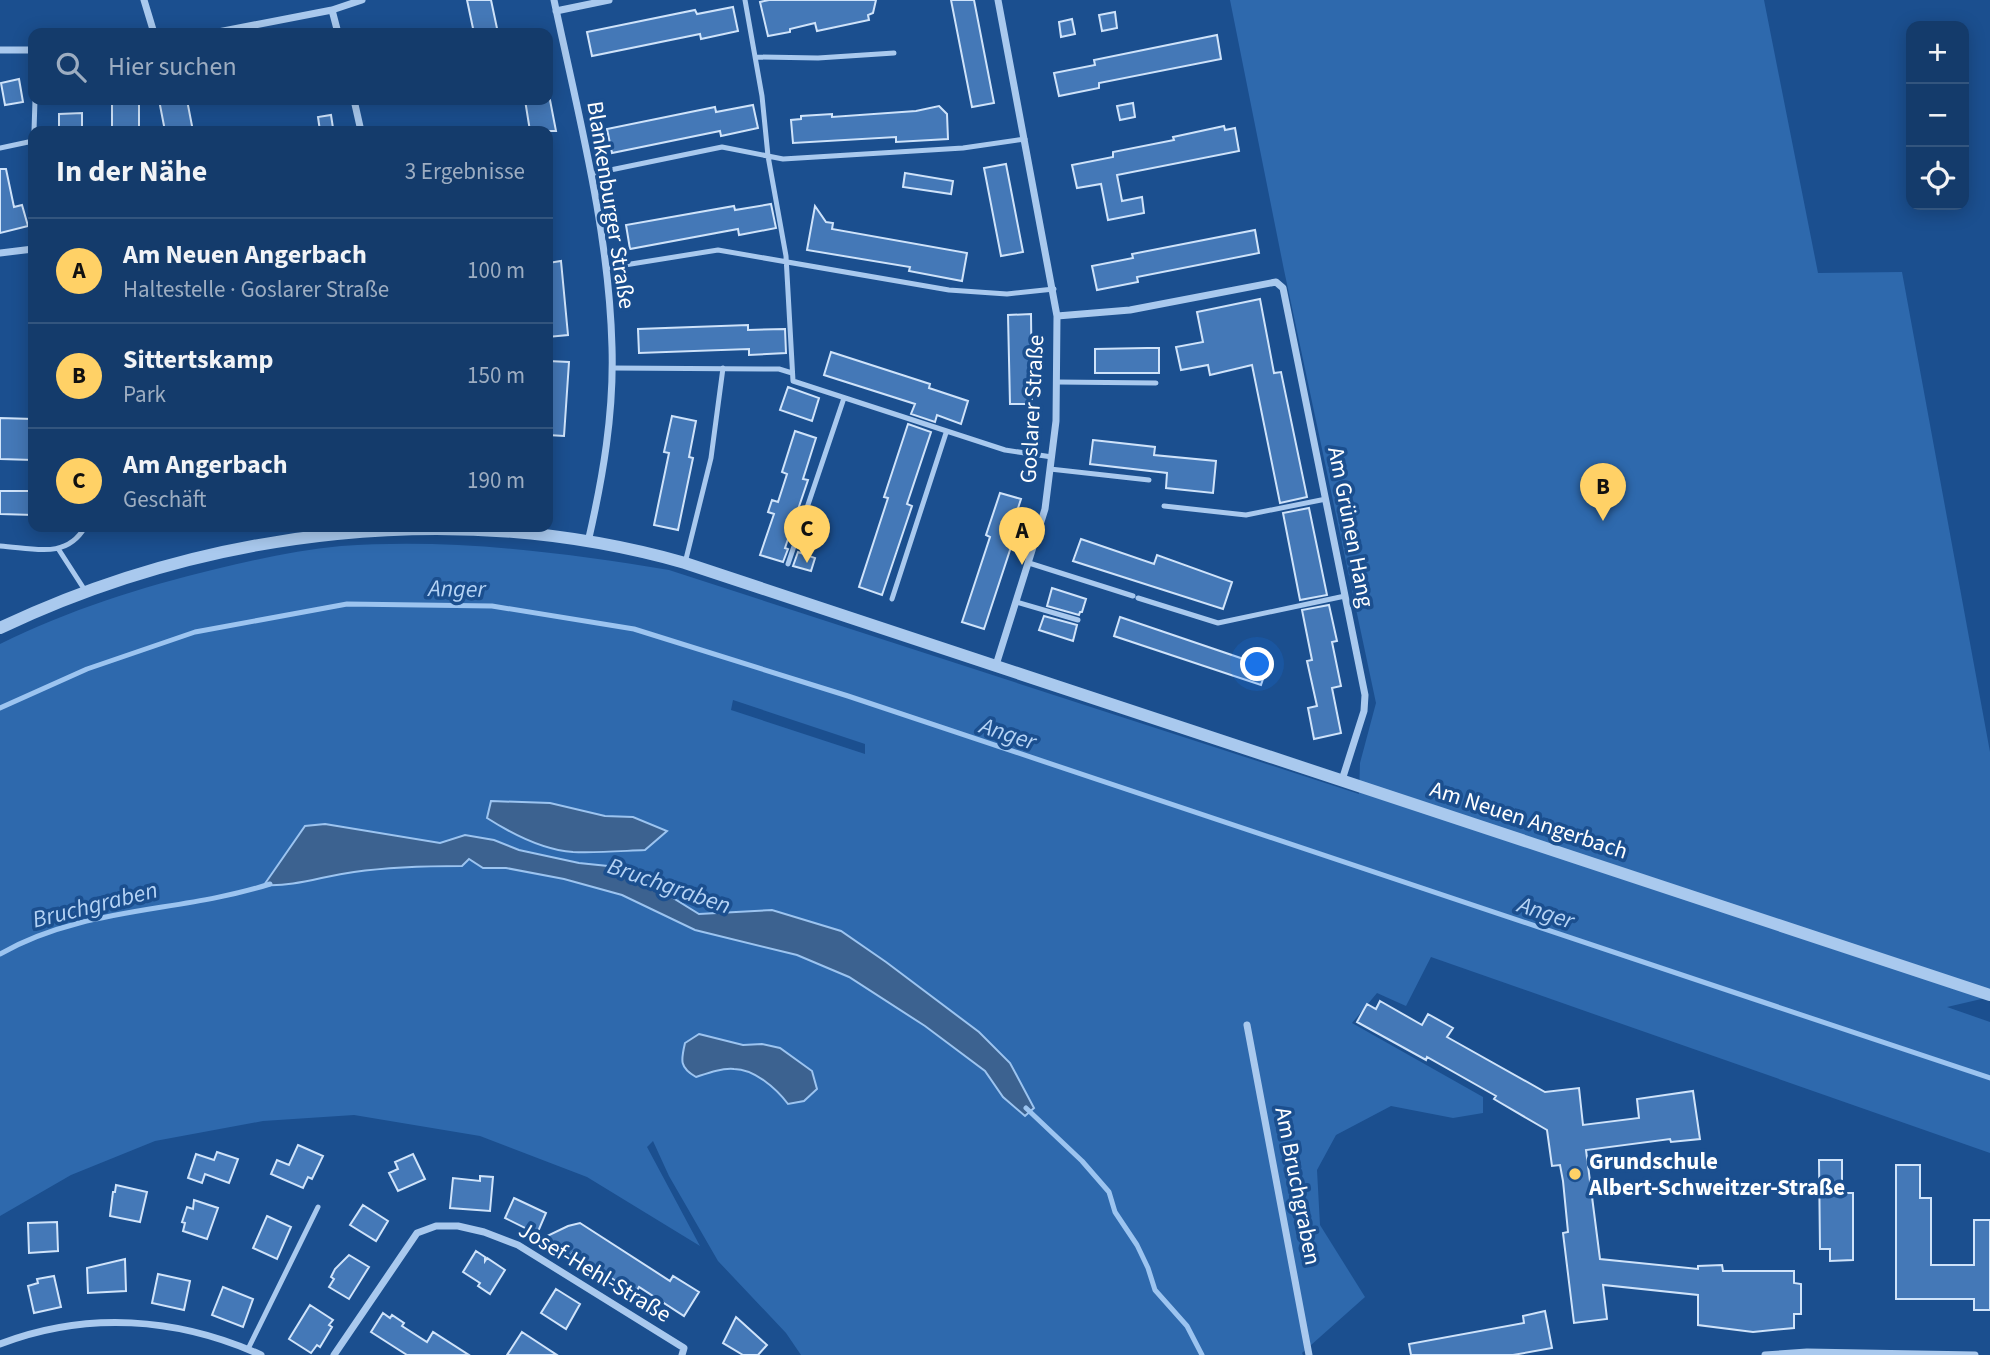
<!DOCTYPE html>
<html lang="de">
<head>
<meta charset="utf-8">
<style>
  :root { --surface:#143b6b; --page:#214673; --text:#f1f3f6; --muted:#9dadc1; --line:#33557e; --accent:#ffd166 }
  body { margin:0; font-family:"Source Sans 3",sans-serif; background:var(--page); color:var(--text) }
  .controls { position:absolute; right:21px; top:21px; display:grid; overflow:hidden; border-radius:14px; box-shadow:0 4px 18px #0003 }
  .controls button { width:63px; height:63px; display:grid; place-items:center; padding:0; border:0; border-bottom:2px solid var(--line); background:var(--surface); color:var(--text); font:35px sans-serif }
  .you { position:absolute; left:1258px; top:665px; width:24px; height:24px; margin:-18px; border:5px solid #fff; border-radius:50%; background:#1a73e8; box-shadow:0 0 0 10px #1a73e833 }
  .badge { display:grid; place-items:center; width:46px; height:46px; border-radius:50%; background:var(--accent); color:#111; font-size:23px; font-weight:700 }
  .pin { position:absolute; translate:-50% -58px; filter:drop-shadow(0 2px 4px #0008) }
  .pin::after { content:''; position:absolute; top:37px; width:24px; height:21px; background:inherit; clip-path:polygon(0 0,100% 0,50% 100%) }
  .list { margin:0; padding:0; list-style:none }
  h2 { display:flex; justify-content:space-between; align-items:center; height:91px; margin:0; padding:0 28px; font-size:30px }
  h2 small { font-size:23px; font-weight:400; color:var(--muted) }
  .list li { display:grid; grid-template-columns:46px 1fr auto; gap:21px; align-items:center; box-sizing:border-box; height:105px; padding:0 28px; border-top:2px solid var(--line) }
  .list b { display:block; font-size:26px; white-space:nowrap }
  .list p { margin:0; font-size:23px; white-space:nowrap; color:var(--muted) }
  .list em { font-size:23px; font-style:normal; color:var(--muted) }
  .icon { flex:none; width:38px; height:38px; fill:none; stroke:currentColor; stroke-width:2; stroke-linecap:round; stroke-linejoin:round }
  .map { position:relative; flex:none; width:1990px; height:1355px; overflow:hidden }
  .search { position:absolute; background:var(--surface); box-shadow:0 4px 18px #0003; left:28px; top:28px; width:525px; height:77px; display:flex; align-items:center; gap:18px; box-sizing:border-box; padding:0 24px; border-radius:14px; color:var(--muted); font-size:26px }
  .panel { position:absolute; background:var(--surface); box-shadow:0 4px 18px #0003; left:28px; top:126px; width:525px; height:406px; border-radius:14px }
  .map>svg:first-child { display:block }
  .green { fill:#2e69ad; fill-rule:evenodd }
  .water { fill:#3c6290; stroke:#9cc4f0; stroke-width:2 }
  .lines { fill:none; stroke-linecap:round; stroke-linejoin:round }
  .stream { stroke:#9cc4f0; stroke-width:5 }
  .building { fill:#4478b7; stroke:#cfe3fa; stroke-width:2 }
  .service { stroke:#a9c9ee; stroke-width:5 }
  .minor { stroke:#a9c9ee; stroke-width:7 }
  .tertiary { stroke:#a9c9ee; stroke-width:12 }
  .poi-dot { fill:#ffd166; stroke:#1b4f8f; stroke-width:2.5 }
  .labels { text-anchor:middle; dominant-baseline:central; stroke-width:7; stroke-linejoin:round; paint-order:stroke }
  .street-label { font-size:23px; fill:#fff; stroke:#1b4f8f }
  .poi-label { font-size:23px; font-weight:bold; fill:#fff; stroke:#1b4f8f; text-anchor:start }
  .water-label { font-size:24px; font-style:italic; fill:#b5d3f5; stroke:#1b4f8f }
</style>
</head>
<body>
<div class="map">
<svg width="1990" height="1355" viewBox="0 0 1990 1355">
  <rect width="100%" height="100%" fill="#1b4f8f"/>
  <!-- green -->
  <path class="green" d="M 1230,0 L 1764,0 L 1818,273 L 1902,272 L 1990,752 L 1990,997 L 1947,1007 L 1990,1022 L 1990,1153 L 1431,957 L 1406,1006 L 1377,993 L 1352,1023 L 1483,1097 L 1483,1113 L 1453,1118 L 1391,1106 L 1336,1135 L 1317,1170 L 1320,1225 L 1365,1297 L 1302,1353 L 1303,1355 L 801,1355 L 786,1333 L 718,1261 L 669,1176 L 653,1141 L 647,1147 L 700,1246 L 587,1177 L 480,1136 L 354,1115 L 263,1121 L 155,1141 L 71,1175 L 0,1216 L 0,644 C 69,610 141,587 216,569 C 257,559 299,550 341,546 C 451,538 561,552 669,570 L 1359,794 L 1360,763 L 1376,703 L 1284,270 ZM 733,700 L 865,744 L 865,754 L 731,710 Z"/>
  <!-- water -->
  <path class="water" d="M 491,801 L 550,803 L 605,816 L 633,817 L 667,831 L 645,850 C 621,851 597,853 573,852 C 543,850 512,834 487,818 Z
    M 325,824 L 440,843 L 465,835 L 494,840 L 519,850 L 579,863 L 637,869 L 665,893 L 699,914 L 772,910 L 841,931 L 886,962 L 979,1032 L 1010,1063 L 1034,1108 L 1025,1116 L 1003,1097 L 985,1071 L 925,1026 L 849,977 L 797,955 L 695,930 L 622,895 L 564,879 L 506,868 L 483,868 L 469,859 L 462,866 C 426,866 390,867 354,872 C 323,876 295,887 264,885 L 305,826 Z
    M 699,1034 L 743,1045 L 762,1044 L 780,1048 L 812,1071 L 817,1089 L 804,1101 L 788,1104 C 776,1088 754,1069 734,1069 C 721,1068 708,1073 696,1077 C 679,1067 681,1060 685,1043 Z"/>
  <g class="lines">
    <!-- stream -->
    <path class="stream" d="M 0,708 L 87,669 L 195,632 L 347,604 L 492,606 L 634,629 L 848,696 L 1990,1078
      M 0,954 C 84,906 180,913 270,884
      M 1026,1108 L 1082,1161 L 1109,1192 L 1115,1212 L 1137,1245 L 1148,1268 L 1155,1290 L 1187,1326 L 1202,1355"/>
  </g>
  <!-- building -->
  <path class="building" d="M 467,0 L 491,0 L 498,33 L 474,33 Z
    M 769,0 L 876,0 L 873,13 L 868,15 L 869,20 L 817,31 L 815,23 L 790,29 L 790,32 L 768,36 L 760,2 Z
    M 951,0 L 974,0 L 994,103 L 972,107 Z
    M 733,7 L 738,31 L 701,39 L 700,34 L 592,56 L 587,32 L 695,10 L 697,14 Z
    M 1115,12 L 1117,28 L 1102,31 L 1099,15 Z
    M 1072,19 L 1075,34 L 1061,37 L 1059,22 Z
    M 1217,35 L 1221,59 L 1099,83 L 1099,88 L 1059,96 L 1054,73 L 1095,65 L 1094,60 Z
    M 19,79 L 23,102 L 5,105 L 1,83 Z
    M 112,100 L 139,100 L 139,131 L 112,131 Z
    M 159,100 L 187,100 L 193,131 L 165,131 Z
    M 525,100 L 550,100 L 556,131 L 530,131 Z
    M 1133,103 L 1135,117 L 1120,120 L 1117,106 Z
    M 753,105 L 758,128 L 721,136 L 720,131 L 612,153 L 607,129 L 715,107 L 716,112 Z
    M 939,106 L 947,114 L 948,139 L 896,142 L 896,137 L 793,143 L 791,120 L 801,119 L 801,116 L 832,114 L 832,117 L 916,111 Z
    M 82,113 L 82,131 L 59,131 L 59,114 Z
    M 331,115 L 333,128 L 320,131 L 318,117 Z
    M 1224,126 L 1225,130 L 1235,128 L 1239,151 L 1117,175 L 1122,201 L 1142,197 L 1144,213 L 1108,220 L 1101,184 L 1077,188 L 1072,165 L 1113,157 L 1113,152 L 1174,140 L 1173,137 Z
    M 1006,164 L 1023,252 L 1001,256 L 984,168 Z
    M 0,169 L 6,169 L 14,207 L 22,205 L 28,226 L 0,233 Z
    M 905,173 L 953,181 L 951,194 L 903,187 Z
    M 771,204 L 776,228 L 739,235 L 738,229 L 630,249 L 626,225 L 734,206 L 735,210 Z
    M 815,206 L 826,222 L 833,223 L 832,229 L 967,253 L 962,281 L 909,271 L 910,267 L 807,250 Z
    M 1255,230 L 1259,253 L 1137,277 L 1138,282 L 1097,290 L 1092,266 L 1133,258 L 1132,254 Z
    M 561,261 L 568,335 L 548,337 L 548,263 Z
    M 1260,299 L 1274,373 L 1281,372 L 1307,497 L 1280,503 L 1252,365 L 1210,375 L 1208,365 L 1181,370 L 1176,347 L 1203,342 L 1197,312 Z
    M 1031,314 L 1032,404 L 1010,404 L 1008,315 Z
    M 748,325 L 748,330 L 785,329 L 786,353 L 749,355 L 749,349 L 639,353 L 638,329 Z
    M 1147,348 L 1159,348 L 1159,373 L 1095,373 L 1095,349 Z
    M 831,352 L 930,384 L 929,388 L 968,401 L 961,424 L 937,415 L 935,422 L 911,414 L 915,404 L 824,375 Z
    M 548,361 L 569,362 L 564,436 L 548,435 Z
    M 788,387 L 819,398 L 812,421 L 780,410 Z
    M 672,416 L 696,421 L 689,457 L 693,458 L 678,530 L 654,525 L 669,453 L 664,452 Z
    M 0,418 L 33,419 L 33,460 L 0,459 Z
    M 908,424 L 931,432 L 907,504 L 912,506 L 882,595 L 859,587 L 888,498 L 884,497 Z
    M 795,431 L 816,438 L 803,479 L 808,480 L 785,548 L 788,549 L 783,562 L 760,555 L 774,514 L 768,512 L 772,500 L 778,502 L 787,474 L 782,472 Z
    M 1093,440 L 1155,447 L 1154,455 L 1216,461 L 1213,493 L 1166,488 L 1167,473 L 1090,464 Z
    M 0,491 L 33,491 L 33,515 L 0,514 Z
    M 1000,493 L 1021,499 L 1007,542 L 1012,544 L 984,629 L 962,622 L 990,537 L 986,535 Z
    M 1309,508 L 1327,595 L 1300,600 L 1283,513 Z
    M 1081,539 L 1154,564 L 1157,555 L 1232,582 L 1223,609 L 1073,561 Z
    M 798,552 L 815,558 L 811,571 L 793,566 Z
    M 1052,588 L 1086,599 L 1082,612 L 1080,612 L 1079,615 L 1047,606 Z
    M 1329,605 L 1337,641 L 1332,642 L 1341,686 L 1332,688 L 1341,733 L 1314,739 L 1308,708 L 1317,706 L 1307,661 L 1312,660 L 1302,610 Z
    M 1044,616 L 1077,625 L 1073,641 L 1039,630 Z
    M 1120,617 L 1267,667 L 1261,685 L 1114,636 Z
    M 1380,1001 L 1422,1025 L 1428,1014 L 1453,1028 L 1447,1037 L 1545,1092 L 1579,1088 L 1583,1125 L 1639,1118 L 1637,1099 L 1693,1091 L 1700,1139 L 1671,1142 L 1670,1139 L 1586,1150 L 1600,1259 L 1698,1269 L 1698,1266 L 1722,1265 L 1723,1271 L 1794,1271 L 1794,1283 L 1801,1284 L 1801,1314 L 1794,1314 L 1794,1328 L 1753,1332 L 1698,1325 L 1698,1295 L 1603,1285 L 1607,1319 L 1574,1323 L 1563,1233 L 1568,1232 L 1563,1181 L 1560,1165 L 1552,1166 L 1547,1130 L 1494,1099 L 1496,1096 L 1427,1057 L 1426,1060 L 1357,1022 L 1367,1004 L 1376,1009 Z
    M 298,1145 L 323,1156 L 312,1179 L 308,1177 L 303,1188 L 271,1174 L 277,1160 L 289,1165 Z
    M 217,1152 L 238,1159 L 229,1183 L 205,1174 L 202,1183 L 188,1178 L 196,1154 L 214,1160 Z
    M 413,1154 L 425,1179 L 398,1191 L 389,1173 L 398,1169 L 395,1162 Z
    M 1819,1160 L 1842,1160 L 1842,1193 L 1853,1193 L 1853,1260 L 1830,1261 L 1830,1249 L 1820,1249 Z
    M 1896,1165 L 1920,1165 L 1920,1198 L 1931,1198 L 1931,1265 L 1974,1265 L 1974,1220 L 1990,1220 L 1990,1310 L 1974,1310 L 1974,1299 L 1896,1299 Z
    M 480,1176 L 493,1177 L 490,1211 L 450,1208 L 453,1178 L 480,1181 Z
    M 116,1185 L 147,1192 L 140,1222 L 110,1216 L 113,1192 L 115,1192 Z
    M 514,1198 L 546,1213 L 537,1234 L 505,1218 Z
    M 194,1200 L 218,1208 L 207,1239 L 183,1231 L 185,1223 L 182,1222 L 187,1207 L 193,1209 Z
    M 363,1205 L 388,1221 L 376,1241 L 350,1225 Z
    M 267,1216 L 291,1227 L 277,1259 L 253,1248 Z
    M 57,1222 L 58,1251 L 29,1253 L 28,1223 Z
    M 580,1223 L 670,1281 L 673,1276 L 699,1292 L 684,1316 L 639,1287 L 635,1294 L 573,1252 L 570,1256 L 552,1245 L 554,1242 L 545,1237 L 568,1226 Z
    M 476,1251 L 485,1257 L 485,1261 L 487,1258 L 505,1270 L 490,1294 L 478,1286 L 480,1283 L 463,1272 Z
    M 349,1255 L 369,1267 L 349,1299 L 329,1287 L 334,1279 L 331,1277 L 335,1269 Z
    M 125,1259 L 126,1291 L 88,1293 L 87,1268 Z
    M 158,1274 L 190,1281 L 184,1310 L 152,1303 Z
    M 54,1276 L 61,1307 L 34,1313 L 28,1286 L 38,1283 L 37,1279 Z
    M 223,1287 L 253,1299 L 243,1327 L 212,1315 Z
    M 556,1289 L 580,1304 L 566,1329 L 541,1313 Z
    M 310,1305 L 333,1320 L 329,1325 L 332,1327 L 320,1347 L 317,1345 L 311,1353 L 289,1339 Z
    M 1545,1311 L 1552,1348 L 1513,1355 L 1411,1355 L 1409,1344 L 1524,1323 L 1523,1316 Z
    M 383,1313 L 390,1318 L 392,1315 L 404,1323 L 402,1326 L 427,1342 L 433,1332 L 469,1355 L 407,1355 L 371,1332 Z
    M 736,1317 L 767,1345 L 758,1355 L 743,1355 L 723,1343 Z
    M 522,1332 L 557,1355 L 507,1355 Z"/>
  <g class="lines">
    <!-- service -->
    <path class="service" d="M 745,0 L 762,96 L 768,156 L 786,256 L 793,381 L 1005,450 L 1052,457
      M 755,57 L 818,58 L 894,53
      M 34,131 L 35,100
      M 0,148 L 33,141
      M 591,174 L 722,147 L 783,159 L 963,148 L 1025,139
      M 606,268 L 718,250 L 949,290 L 1007,294 L 1054,289
      M 612,368 L 779,369 L 792,373
      M 1057,382 L 1156,383
      M 1050,469 L 1149,480
      M 1164,506 L 1246,515 L 1326,499
      M 0,546 C 33,548 66,560 85,527
      M 59,550 L 86,592
      M 685,563 L 711,458 L 723,368
      M 1029,563 L 1133,596
      M 788,564 L 844,398
      M 1138,598 L 1218,623 L 1345,596
      M 892,599 L 946,433
      M 1016,602 L 1078,620
      M 248,1349 L 318,1207"/>
    <!-- minor -->
    <path class="minor" d="M 144,0 L 154,33
      M 554,0 C 578,114 609,230 612,347 C 614,413 603,477 588,542
      M 332,10 L 338,33
      M 556,11 L 609,0
      M 213,33 L 332,10 L 362,0
      M 0,50 L 33,50
      M 354,100 L 361,131
      M 0,253 L 33,249
      M 1057,316 L 1130,310 L 1276,282 L 1283,288 L 1365,695 L 1364,711 L 1342,780
      M 996,665 L 1045,509 L 1056,421 L 1057,316 L 998,0
      M 1247,1025 L 1309,1355
      M 0,1344 C 86,1311 177,1317 261,1355
      M 334,1355 L 417,1233 L 436,1226 L 458,1226 L 484,1232 L 518,1245 L 684,1348 L 682,1355
      M 1765,1355 L 1807,1352 L 1975,1355"/>
    <!-- tertiary -->
    <path class="tertiary" d="M 0,628 C 211,528 459,499 685,563 L 1990,995"/>
  </g>
  <!-- markers -->
  <circle class="poi-dot" cx="1575" cy="1174" r="7"/>
  <g class="labels">
    <!-- street labels -->
    <g class="street-label">
      <text transform="translate(611 205) rotate(81)">Blankenburger Straße</text>
      <text transform="translate(1032 409) rotate(-87)">Goslarer Straße</text>
      <text transform="translate(1351 527) rotate(79)">Am Grünen Hang</text>
      <text transform="translate(1529 820) rotate(18)">Am Neuen Angerbach</text>
      <text transform="translate(1298 1186) rotate(79)">Am Bruchgraben</text>
      <text transform="translate(595 1272) rotate(31)">Josef-Hehl-Straße</text>
    </g>
    <!-- poi labels -->
    <g class="poi-label">
      <text x="1589" y="1161">Grundschule<tspan x="1589" dy="26">Albert-Schweitzer-Straße</tspan></text>
    </g>
    <!-- water labels -->
    <g class="water-label">
      <text transform="translate(457 589) rotate(1)">Anger</text>
      <text transform="translate(1008 734) rotate(18)">Anger</text>
      <text transform="translate(669 886) rotate(19)">Bruchgraben</text>
      <text transform="translate(95 905) rotate(-14)">Bruchgraben</text>
      <text transform="translate(1546 913) rotate(18)">Anger</text>
    </g>
  </g>
</svg>
<div class="controls">
<button>+</button>
<button>−</button>
<button><svg class="icon" aria-label="locate" viewBox="0 0 24 24"><circle cx="12" cy="12" r="6"/><path d="M12 2v4M12 18v4M2 12h4M18 12h4"/></svg></button>
</div>
<div class="you"></div>
<div class="pin badge" style="left:1022px;top:565px">A</div>
<div class="pin badge" style="left:1603px;top:521px">B</div>
<div class="pin badge" style="left:807px;top:563px">C</div>
<div class="search"><svg class="icon" aria-label="search" viewBox="0 0 24 24"><circle cx="10" cy="10" r="6"/><path d="M15 15l6 6"/></svg>Hier suchen</div>
<section class="panel">
<h2>In der Nähe<small>3 Ergebnisse</small></h2>
<ul class="list">
<li><span class="badge">A</span><div><b>Am Neuen Angerbach</b><p>Haltestelle · Goslarer Straße</p></div><em>100 m</em></li>
<li><span class="badge">B</span><div><b>Sittertskamp</b><p>Park</p></div><em>150 m</em></li>
<li><span class="badge">C</span><div><b>Am Angerbach</b><p>Geschäft</p></div><em>190 m</em></li>
</ul>
</section>
</div>
</body>
</html>
